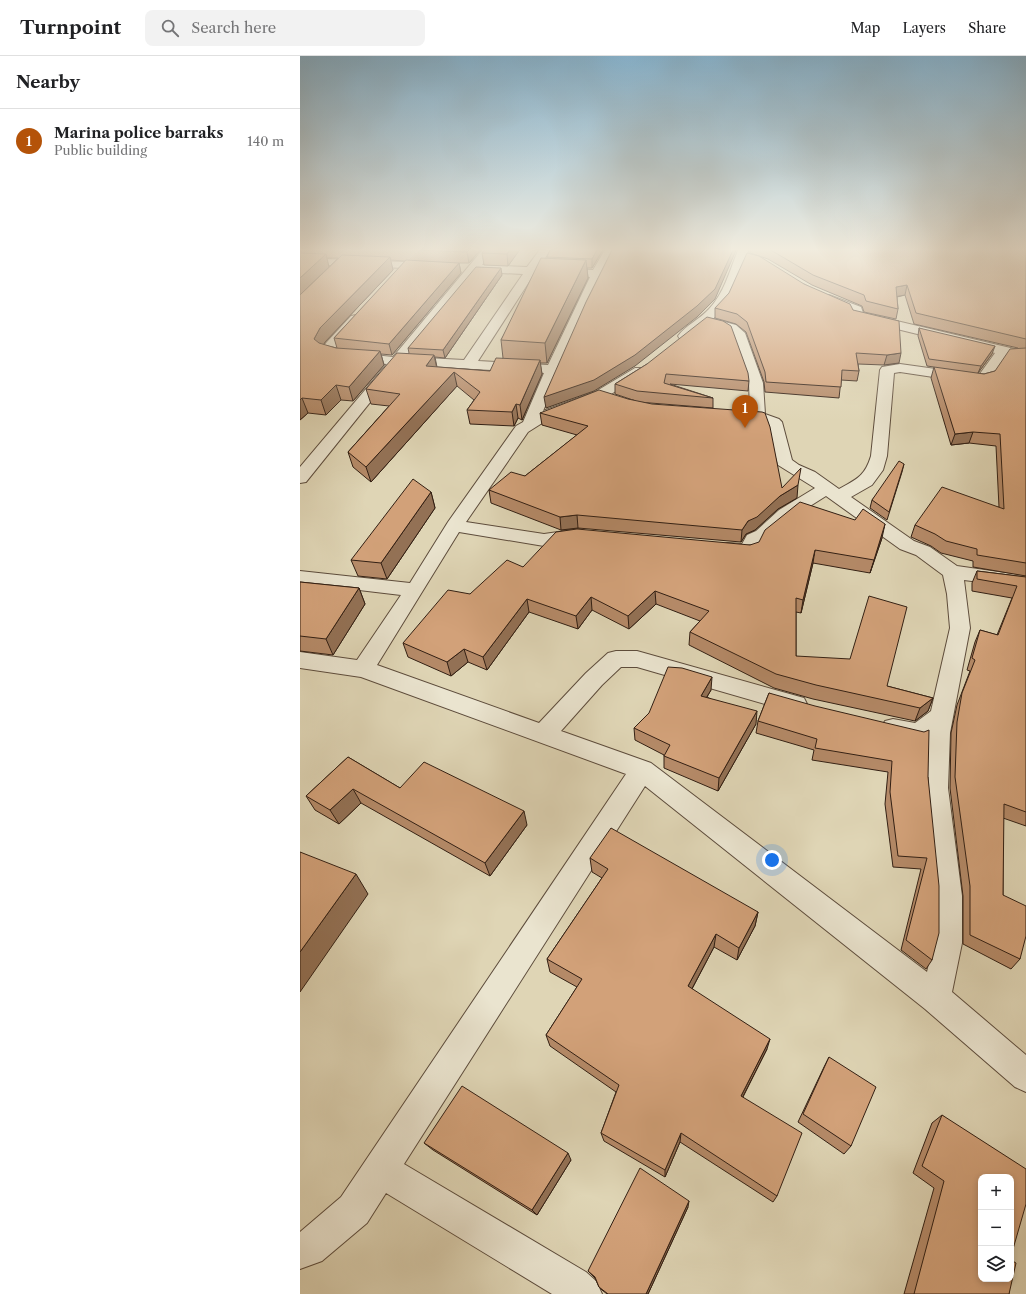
<!DOCTYPE html>
<html lang="en">
<head>
<meta charset="utf-8">
<style>
  :root { --surface:#fff; --page:#f2f2f2; --text:#202124; --muted:#757577; --line:#e0e0e0; --accent:#b45309 }
  body { margin:0; font-family:"Libre Caslon Text",serif; background:var(--page); color:var(--text) }
  .controls { position:absolute; right:12px; bottom:12px; display:grid; overflow:hidden; border-radius:8px; box-shadow:0 2px 6px #0003 }
  .controls button { width:36px; height:36px; display:grid; place-items:center; padding:0; border:0; border-bottom:1px solid var(--line); background:var(--surface); color:var(--text); font:20px sans-serif }
  .you { position:absolute; left:472px; top:804px; width:14px; height:14px; margin:-10px; border:3px solid #fff; border-radius:50%; background:#1a73e8; box-shadow:0 0 0 6px #1a73e833 }
  .badge { display:grid; place-items:center; width:26px; height:26px; border-radius:50%; background:var(--accent); color:#fff; font-size:13px; font-weight:700 }
  .pin { position:absolute; translate:-50% -33px; filter:drop-shadow(0 1px 2px #0008) }
  .pin::after { content:''; position:absolute; top:21px; width:14px; height:12px; background:inherit; clip-path:polygon(0 0,100% 0,50% 100%) }
  .list { margin:0; padding:0; list-style:none }
  h2 { display:flex; justify-content:space-between; align-items:center; height:52px; margin:0; padding:0 16px; font-size:17px }
  h2 small { font-size:13px; font-weight:400; color:var(--muted) }
  .list li { display:grid; grid-template-columns:26px 1fr auto; gap:12px; align-items:center; box-sizing:border-box; height:64px; padding:0 16px; border-top:1px solid var(--line) }
  .list b { display:block; font-size:15px; white-space:nowrap }
  .list p { margin:0; font-size:13px; white-space:nowrap; color:var(--muted) }
  .list em { font-size:13px; font-style:normal; color:var(--muted) }
  .icon { flex:none; width:22px; height:22px; fill:none; stroke:currentColor; stroke-width:2; stroke-linecap:round; stroke-linejoin:round }
  .map { position:relative; flex:none; width:726px; height:1238px; overflow:hidden }
  header { display:flex; align-items:center; gap:24px; box-sizing:border-box; height:56px; padding:0 20px; background:var(--surface); border-bottom:1px solid var(--line) }
  header strong { font-size:19px }
  nav { display:flex; gap:22px; margin-inline-start:auto; font-size:14px }
  .search { width:280px; height:36px; background:var(--page); display:flex; align-items:center; gap:10px; box-sizing:border-box; padding:0 14px; border-radius:8px; color:var(--muted); font-size:15px }
  main { display:flex }
  aside { flex:1; background:var(--surface) }
  .map>svg:first-child { display:block }
  .lines { fill:none; stroke-linecap:round; stroke-linejoin:round }
  .minor-casing { stroke:#5d4c3c; stroke-width:2 }
  .minor { fill:#eae4cf; fill-rule:evenodd }
  .wall { fill:#b58a68; stroke:#321f13; fill-rule:evenodd }
  .shaded-wall { fill:#937155; stroke:#321f13 }
  .building { fill:#d2a179; stroke:#321f13 }
</style>
</head>
<body>
<header>
<strong>Turnpoint</strong>
<div class="search"><svg class="icon" aria-label="search" viewBox="0 0 24 24"><circle cx="10" cy="10" r="6"/><path d="M15 15l6 6"/></svg>Search here</div>
<nav><a>Map</a><a>Layers</a><a>Share</a></nav>
</header>
<main>
<aside>
<h2>Nearby<small></small></h2>
<ul class="list">
<li><span class="badge">1</span><div><b>Marina police barraks</b><p>Public building</p></div><em>140 m</em></li>
</ul>
</aside>
<div class="map">
<svg width="726" height="1238" viewBox="0 0 726 1238">
  <rect width="100%" height="100%" fill="#dfd5b5"/>
  <filter id="stains"><feTurbulence type="fractalNoise" baseFrequency=".005" numOctaves="4"/><feColorMatrix values="0 0 0 0 .2 0 0 0 0 .09 0 0 0 0 .02 0 0 0 .5 -.17"/></filter>
  <radialGradient id="worn" r=".72"><stop offset=".6" stop-color="#630" stop-opacity="0"/><stop offset="1" stop-color="#630" stop-opacity=".3"/></radialGradient>
  <g class="lines">
    <defs>
      <path id="minor" d="M 184,192 L 195,192 L 182,209 L 227,211 L 241,192 L 251,192 L 239,212 L 293,214 L 306,192 L 316,192 L 285,256 L 243,355 L 295,336 L 335,312 L 345,312 L 347,315 L 305,342 L 247,364 L 228,376 L 166,466 L 244,478 L 279,473 L 285,475 L 288,479 L 285,483 L 244,490 L 159,476 L 77,609 L 239,667 L 286,617 L 308,597 L 316,595 L 337,595 L 504,642 L 507,648 L 504,654 L 496,657 L 337,611 L 321,611 L 302,629 L 261,675 L 351,707 L 627,916 L 634,887 L 634,840 L 624,732 L 626,684 C 613,688 597,683 585,679 L 581,672 L 585,665 L 593,663 L 615,667 L 631,655 L 650,572 L 647,538 L 643,519 L 616,499 L 600,493 L 526,440 L 491,462 L 468,483 L 462,486 L 456,499 L 449,501 L 420,497 L 418,493 L 420,489 L 427,487 L 442,488 L 447,479 L 456,475 L 479,454 L 515,432 L 478,409 L 467,369 C 455,365 443,366 432,363 L 429,360 L 432,357 L 450,356 L 449,327 L 432,278 L 423,273 L 406,269 L 390,283 L 380,283 L 378,280 C 386,269 400,263 409,253 C 425,236 430,213 439,192 L 449,192 C 441,218 433,243 413,263 L 436,269 L 445,277 L 463,327 L 465,358 L 479,363 L 482,366 L 492,404 L 499,409 L 515,416 L 539,433 C 557,423 565,420 571,400 L 580,314 L 582,311 L 600,308 L 679,319 L 695,297 L 552,262 L 550,256 L 521,245 L 519,242 L 521,239 L 529,239 L 561,251 L 563,257 L 723,295 L 725,298 L 723,301 L 705,302 L 690,325 L 680,328 L 600,316 L 594,317 L 587,400 L 583,414 L 572,429 L 551,441 L 614,485 L 630,491 L 657,510 L 726,520 L 726,532 L 664,524 L 670,572 L 650,677 L 648,732 L 662,840 L 662,887 L 652,936 L 726,999 L 726,1036 L 715,1031 L 625,953 L 345,730 L 104,1108 L 286,1216 L 296,1225 L 302,1238 L 252,1238 L 86,1137 L 67,1167 L 22,1205 L 0,1213 L 0,1176 L 41,1141 L 326,718 L 61,621 L 0,612 L 0,596 L 57,604 L 101,539 L 0,527 L 0,515 L 110,527 L 148,466 L 216,370 L 223,366 L 244,317 L 100,309 L 6,426 L 0,427 L 0,411 L 87,308 C 73,307 27,307 20,297 L 26,287 L 51,260 L 56,259 L 62,263 L 35,295 L 93,301 ZM 177,216 L 223,218 L 164,304 L 107,301 ZM 234,218 L 290,221 L 248,309 L 178,305 Z
        M 0,202 L 131,207 L 137,210 L 131,213 L 0,208 Z"/>
    </defs>
    <!-- minor casing -->
    <use href="#minor" class="minor-casing"/>
    <!-- minor -->
    <use href="#minor" class="minor"/>
  </g>
  <!-- wall -->
  <path class="wall" d="M 0,192 L 182,192 L 169,207 L 159,207 L 161,217 L 92,299 L 81,298 L 84,309 L 53,345 L 41,344 L 26,359 L 8,357 L 0,364 L 1,197 ZM 26,202 L 38,202 L 29,211 ZM 90,204 L 106,205 L 34,282 L 37,292 L 23,289 L 25,286 L 93,214 Z
    M 221,192 L 208,210 L 184,209 L 182,197 Z
    M 251,192 L 304,192 L 292,212 L 287,212 L 288,222 L 247,307 L 240,307 L 242,318 L 222,364 L 218,362 L 214,370 L 170,368 L 167,354 L 174,344 L 157,330 L 71,426 L 53,411 L 48,396 L 89,350 L 71,348 L 66,333 L 109,297 L 108,292 L 202,219 L 145,302 L 135,301 L 137,311 L 190,315 L 203,302 L 201,284 L 247,202 L 247,201 Z
    M 450,192 L 726,192 L 726,520 L 673,511 L 673,505 L 641,497 L 631,490 L 611,481 L 615,469 L 699,451 L 696,390 L 669,387 L 651,389 L 631,322 L 634,311 L 627,310 L 618,280 L 619,272 L 692,298 L 678,317 L 684,318 L 695,315 L 718,292 L 614,268 L 605,239 L 597,241 L 598,253 L 596,263 L 564,256 L 562,250 L 512,229 L 468,203 L 450,197 Z
    M 504,228 L 553,254 L 599,307 L 584,309 L 558,308 L 559,315 L 557,325 L 541,324 L 539,342 L 465,336 L 464,326 L 446,276 L 436,268 L 415,262 L 415,252 Z
    M 347,308 L 449,325 L 448,335 L 370,328 L 413,342 L 413,352 L 338,346 L 497,442 L 478,453 L 455,474 L 446,478 L 441,486 L 278,472 L 261,474 L 191,447 L 189,434 L 225,420 L 277,379 L 242,369 L 240,357 L 328,343 L 336,345 L 315,338 L 315,328 Z
    M 604,408 L 602,416 L 587,464 L 570,452 L 572,444 Z
    M 131,436 L 135,452 L 87,523 L 58,520 L 51,504 Z
    M 582,482 L 570,517 L 513,507 L 501,557 L 496,556 L 496,600 L 587,630 L 633,642 L 628,655 L 615,665 L 513,643 L 474,632 L 389,589 L 390,576 L 400,565 L 356,548 L 329,573 L 292,554 L 278,573 L 229,556 L 187,614 L 168,606 L 151,620 L 108,601 L 103,587 L 170,538 L 223,511 L 450,489 Z
    M 677,515 L 726,521 L 726,770 L 703,762 L 703,839 L 720,903 L 711,913 L 663,888 L 663,840 L 650,732 L 651,677 L 657,649 L 670,615 L 667,614 L 675,586 L 680,574 L 697,579 L 712,542 L 672,535 L 672,527 Z
    M 0,526 L 59,532 L 65,548 L 33,599 L 0,595 Z
    M 411,634 L 407,641 L 456,668 L 418,735 L 364,712 L 364,699 L 335,684 L 334,672 Z
    M 469,637 L 628,721 L 632,904 L 626,913 L 601,894 L 621,813 L 593,811 L 585,748 L 588,716 L 512,704 L 514,694 L 456,677 L 458,665 Z
    M 48,701 L 100,732 L 227,769 L 190,820 L 61,747 L 39,768 L 15,754 L 6,740 Z
    M 290,802 L 458,856 L 455,870 L 437,904 L 414,891 L 392,933 L 467,993 L 443,1041 L 477,1140 L 473,1146 L 380,1086 L 365,1121 L 304,1085 L 301,1077 L 316,1036 L 250,990 L 246,979 L 277,931 L 250,916 L 247,903 L 302,822 L 292,816 Z
    M 529,1001 L 551,1090 L 544,1098 L 498,1066 L 524,1011 Z
    M 642,1059 L 711,1121 L 709,1238 L 604,1238 L 634,1132 L 613,1117 L 632,1067 Z
    M 124,1087 L 271,1104 L 237,1159 L 133,1094 Z
    M 388,1151 L 348,1238 L 307,1238 L 302,1234 L 299,1231 L 295,1222 L 288,1215 Z"/>
  <!-- shaded-wall -->
  <path class="shaded-wall" d="M 171,192 L 182,192 L 169,207 L 167,196 Z
    M 211,192 L 221,192 L 208,210 L 207,198 Z
    M 298,192 L 304,192 L 292,212 L 292,203 Z
    M 434,192 L 437,192 L 415,243 L 397,261 L 335,310 L 294,335 L 246,352 L 244,341 Z
    M 26,198 L 29,211 L 0,239 L 0,222 Z
    M 90,201 L 93,214 L 25,286 L 19,297 L 14,283 L 20,272 Z
    M 286,204 L 288,222 L 247,307 L 245,287 Z
    M 159,207 L 161,217 L 92,299 L 89,288 Z
    M 201,212 L 202,219 L 145,302 L 143,294 Z
    M 607,229 L 605,239 L 594,241 L 596,231 Z
    M 695,290 L 692,298 L 678,317 L 681,310 Z
    M 80,295 L 84,309 L 53,345 L 49,331 Z
    M 601,297 L 599,307 L 584,309 L 587,299 Z
    M 134,299 L 137,313 L 126,310 Z
    M 240,304 L 242,318 L 222,364 L 220,349 Z
    M 154,316 L 157,330 L 71,426 L 66,411 Z
    M 36,329 L 41,344 L 26,359 L 21,344 Z
    M 2,342 L 8,357 L 0,364 L 0,344 Z
    M 216,348 L 218,362 L 214,370 L 212,356 Z
    M 673,376 L 669,387 L 651,389 L 655,378 Z
    M 498,429 L 497,442 L 478,453 L 455,474 L 446,478 L 441,486 L 442,474 L 448,465 L 480,440 Z
    M 131,436 L 135,452 L 87,523 L 81,507 Z
    M 277,459 L 278,472 L 261,474 L 260,461 Z
    M 585,468 L 582,482 L 570,517 L 574,504 Z
    M 515,494 L 513,507 L 501,557 L 503,544 Z
    M 59,532 L 65,548 L 33,599 L 26,583 Z
    M 355,535 L 356,548 L 329,573 L 328,560 Z
    M 291,541 L 292,554 L 278,573 L 276,560 Z
    M 227,543 L 229,556 L 187,614 L 183,601 Z
    M 164,593 L 168,606 L 151,620 L 147,606 Z
    M 412,621 L 411,634 L 400,652 L 401,640 Z
    M 633,642 L 628,655 L 615,665 L 620,652 Z
    M 457,655 L 456,668 L 418,735 L 419,722 Z
    M 53,733 L 61,747 L 39,768 L 30,754 Z
    M 224,755 L 227,769 L 190,820 L 185,807 Z
    M 56,818 L 68,838 L 0,936 L 0,896 Z
    M 458,856 L 455,870 L 437,904 L 439,892 Z
    M 416,878 L 414,891 L 387,942 L 388,930 Z
    M 470,983 L 467,993 L 438,1050 L 441,1040 Z
    M 381,1077 L 380,1086 L 365,1121 L 365,1114 Z
    M 268,1097 L 271,1104 L 237,1159 L 232,1154 Z
    M 389,1145 L 388,1151 L 348,1238 L 346,1238 Z"/>
  <!-- building -->
  <path class="building" d="M 66,192 L 171,192 L 167,196 Z
    M 186,192 L 211,192 L 207,198 L 182,197 Z
    M 251,192 L 298,192 L 292,203 L 247,201 Z
    M 313,192 L 434,192 L 415,233 L 397,250 L 335,299 L 294,324 L 244,341 L 286,246 Z
    M 465,192 L 726,192 L 726,283 L 616,257 L 607,229 L 596,231 L 598,253 L 566,245 L 564,239 L 513,219 L 469,193 Z
    M 0,197 L 26,198 L 0,222 Z
    M 447,197 L 459,200 L 504,228 L 550,248 L 553,254 L 599,265 L 601,297 L 587,299 L 556,297 L 559,315 L 542,314 L 541,331 L 466,326 L 465,316 L 447,266 L 437,258 L 415,252 L 429,237 Z
    M 42,199 L 90,201 L 20,272 L 14,283 L 19,287 L 36,292 L 80,295 L 49,331 L 36,329 L 21,344 L 2,342 L 0,344 L 0,239 Z
    M 241,202 L 286,204 L 245,287 L 201,284 Z
    M 106,204 L 159,207 L 89,288 L 34,282 Z
    M 176,211 L 201,212 L 143,294 L 108,292 Z
    M 407,261 L 423,265 L 431,270 L 448,317 L 449,325 L 366,318 L 364,327 L 413,342 L 337,335 L 315,328 L 347,308 Z
    M 619,272 L 695,290 L 681,310 L 629,303 Z
    M 726,292 L 726,507 L 677,499 L 677,493 L 646,485 L 635,478 L 615,469 L 642,431 L 704,453 L 700,378 L 673,376 L 655,378 L 634,311 L 684,318 L 695,315 L 710,293 Z
    M 97,297 L 134,299 L 126,310 L 190,315 L 196,302 L 240,304 L 220,349 L 216,348 L 212,356 L 167,354 L 180,336 L 154,316 L 66,411 L 48,396 L 100,338 L 66,333 Z
    M 299,334 L 328,343 L 352,348 L 462,356 L 465,357 L 470,371 L 482,432 L 501,412 L 498,429 L 480,440 L 457,461 L 448,465 L 442,474 L 277,459 L 260,461 L 189,434 L 211,416 L 225,420 L 288,370 L 240,357 Z
    M 599,405 L 604,408 L 589,456 L 572,444 Z
    M 113,423 L 131,436 L 81,507 L 51,504 Z
    M 500,446 L 555,464 L 563,453 L 585,468 L 574,504 L 515,494 L 503,544 L 496,542 L 496,600 L 550,603 L 569,540 L 607,551 L 587,630 L 633,642 L 620,652 L 516,629 L 476,618 L 390,576 L 409,555 L 355,535 L 328,560 L 291,541 L 276,560 L 227,543 L 183,601 L 164,593 L 147,606 L 103,587 L 148,534 L 170,538 L 207,504 L 223,511 L 256,476 L 277,473 L 450,489 L 459,486 L 465,474 Z
    M 677,515 L 726,521 L 726,756 L 704,748 L 703,839 L 726,850 L 726,880 L 720,903 L 670,879 L 670,830 L 655,721 L 657,666 L 662,637 L 675,604 L 672,602 L 680,574 L 698,579 L 717,530 L 677,523 Z
    M 0,526 L 59,532 L 26,583 L 0,580 Z
    M 368,611 L 382,612 L 412,621 L 401,640 L 457,655 L 419,722 L 364,700 L 370,689 L 334,672 L 349,657 Z
    M 469,637 L 515,650 L 624,676 L 629,674 L 628,721 L 639,830 L 639,877 L 632,904 L 606,884 L 627,802 L 598,800 L 590,736 L 592,705 L 515,692 L 517,683 L 458,665 Z
    M 48,701 L 100,732 L 124,706 L 224,755 L 185,807 L 53,733 L 30,754 L 6,740 Z
    M 311,772 L 458,856 L 439,892 L 416,878 L 388,930 L 470,983 L 441,1040 L 502,1077 L 477,1140 L 381,1077 L 365,1114 L 301,1077 L 319,1029 L 246,979 L 282,923 L 247,903 L 308,813 L 290,802 Z
    M 0,796 L 56,818 L 0,896 Z
    M 529,1001 L 576,1031 L 551,1090 L 503,1058 Z
    M 162,1030 L 268,1097 L 232,1154 L 124,1087 Z
    M 642,1059 L 726,1113 L 726,1148 L 711,1200 L 711,1121 L 681,1121 L 681,1223 L 711,1223 L 711,1204 L 716,1207 L 709,1238 L 614,1238 L 644,1125 L 622,1110 Z
    M 340,1112 L 389,1145 L 346,1238 L 308,1238 L 299,1231 L 295,1221 L 288,1215 Z"/>
  <!-- sky -->
  <linearGradient id="sky" x2="0" y2="1"><stop stop-color="#87b6d3"/><stop offset="0.53" stop-color="#f1ecde"/><stop offset="1" stop-color="#f1ecde" stop-opacity="0"/></linearGradient>
  <rect width="726" height="365" fill="url(#sky)"/>
  <rect width="100%" height="100%" filter="url(#stains)"/>
  <rect width="100%" height="100%" fill="url(#worn)"/>
</svg>
<div class="controls">
<button>+</button>
<button>−</button>
<button><svg class="icon" aria-label="layers" viewBox="0 0 24 24"><path d="M12 4l9 5-9 5-9-5zM3 14l9 5 9-5"/></svg></button>
</div>
<div class="you"></div>
<div class="pin badge" style="left:445px;top:372px">1</div>
</div>
</main>
</body>
</html>
